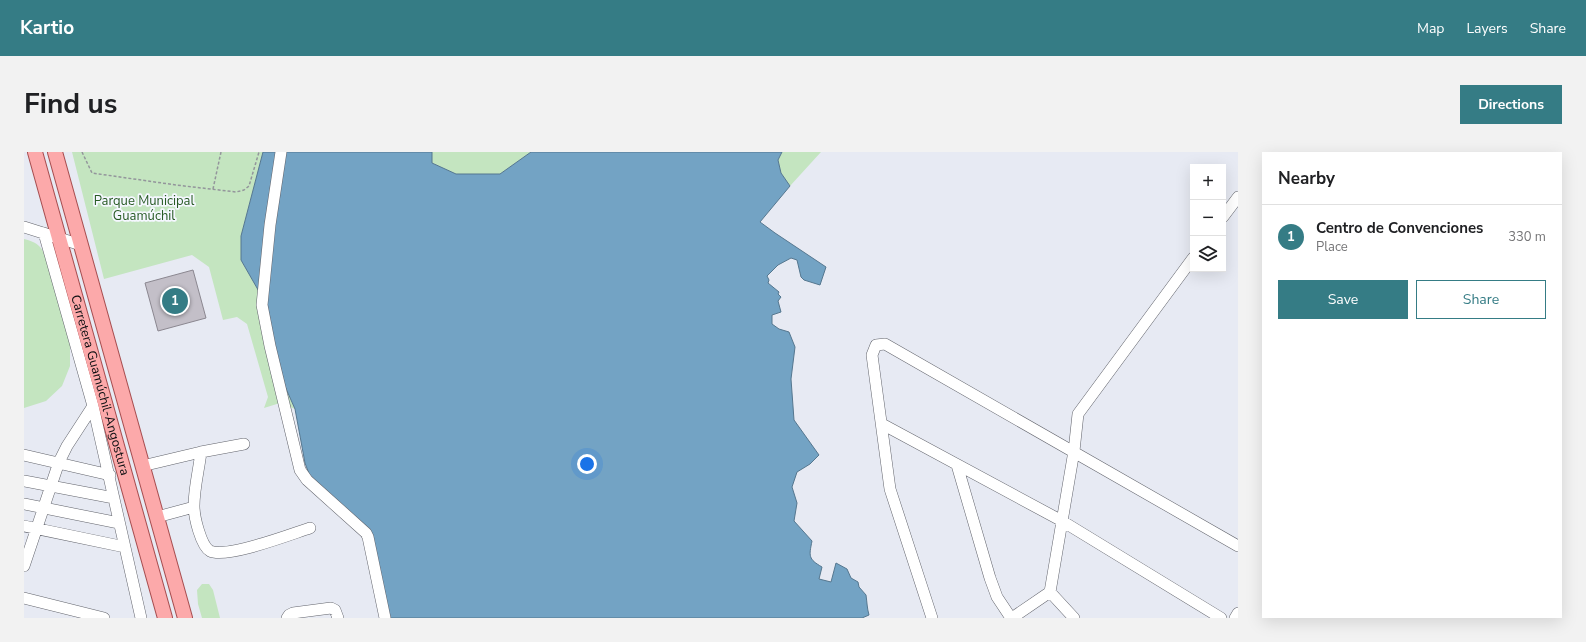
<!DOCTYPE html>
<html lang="en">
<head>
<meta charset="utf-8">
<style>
  :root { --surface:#fff; --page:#f2f2f2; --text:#202124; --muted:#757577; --line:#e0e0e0; --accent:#357c85 }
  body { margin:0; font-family:"Nunito Sans",sans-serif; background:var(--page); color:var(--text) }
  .controls { position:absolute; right:12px; top:12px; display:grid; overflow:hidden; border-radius:0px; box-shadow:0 4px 16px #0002 }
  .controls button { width:36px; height:36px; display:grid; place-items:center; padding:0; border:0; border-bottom:1px solid var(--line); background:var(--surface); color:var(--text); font:20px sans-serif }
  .you { position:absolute; left:563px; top:312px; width:14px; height:14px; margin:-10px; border:3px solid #fff; border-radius:50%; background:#1a73e8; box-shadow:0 0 0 6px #1a73e833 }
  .badge { display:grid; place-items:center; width:26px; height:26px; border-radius:50%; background:var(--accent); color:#fff; font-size:13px; font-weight:700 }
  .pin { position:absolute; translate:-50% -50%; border:2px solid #fff; box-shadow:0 1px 4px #0006 }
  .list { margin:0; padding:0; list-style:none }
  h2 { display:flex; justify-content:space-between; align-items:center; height:52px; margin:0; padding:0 16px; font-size:17px }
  h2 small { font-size:13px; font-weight:400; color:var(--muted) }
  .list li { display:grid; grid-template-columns:26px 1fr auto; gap:12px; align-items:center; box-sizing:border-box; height:64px; padding:0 16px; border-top:1px solid var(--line) }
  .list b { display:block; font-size:15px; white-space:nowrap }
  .list p { margin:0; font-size:13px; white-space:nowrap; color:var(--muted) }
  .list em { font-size:13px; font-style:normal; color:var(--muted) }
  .actions { display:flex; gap:8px; padding:12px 16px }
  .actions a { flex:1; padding:9px 0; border:1px solid var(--accent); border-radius:0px; text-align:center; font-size:14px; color:var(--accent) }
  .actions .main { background:var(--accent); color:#fff }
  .icon { flex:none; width:22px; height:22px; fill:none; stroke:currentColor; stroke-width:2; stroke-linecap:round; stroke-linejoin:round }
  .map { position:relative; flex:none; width:1214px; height:466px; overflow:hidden; border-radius:0px }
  header { display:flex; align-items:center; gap:24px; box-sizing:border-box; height:56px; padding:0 20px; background:var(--accent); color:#fff }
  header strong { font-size:19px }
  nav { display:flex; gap:22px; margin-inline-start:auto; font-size:14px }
  .intro { display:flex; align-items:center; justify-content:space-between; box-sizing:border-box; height:96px; padding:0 24px }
  h1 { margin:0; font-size:28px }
  .button { padding:10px 18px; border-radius:0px; background:var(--accent); color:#fff; font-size:14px; font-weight:700 }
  main { display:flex; gap:24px; padding:0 24px }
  aside { flex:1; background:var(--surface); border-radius:0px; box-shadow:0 4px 16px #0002 }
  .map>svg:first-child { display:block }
  .green { fill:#c4e5c0 }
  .water { fill:#73a3c4; stroke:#55778f }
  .building { fill:#c3bfc8; stroke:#8b8790 }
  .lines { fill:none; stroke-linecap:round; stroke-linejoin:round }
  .minor-casing { stroke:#62646c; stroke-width:12 }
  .major-casing { stroke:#a74e50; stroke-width:16 }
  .path { stroke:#93959b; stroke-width:1.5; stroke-dasharray:3 2; stroke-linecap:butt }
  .minor { stroke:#fff; stroke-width:11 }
  .major { stroke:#fca9aa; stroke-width:14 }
  .labels { text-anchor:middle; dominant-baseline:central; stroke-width:3.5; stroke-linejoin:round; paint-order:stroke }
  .park-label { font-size:13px; fill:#285b25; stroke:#f5f7ff }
  .street-label { font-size:13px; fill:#0e0f12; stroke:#f5f7ff }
</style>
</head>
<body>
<header>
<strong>Kartio</strong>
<nav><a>Map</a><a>Layers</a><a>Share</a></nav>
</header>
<div class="intro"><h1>Find us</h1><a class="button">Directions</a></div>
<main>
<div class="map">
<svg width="1214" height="466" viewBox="0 0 1214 466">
  <rect width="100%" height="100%" fill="#e7eaf3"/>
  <!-- green -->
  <path class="green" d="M 48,0 L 239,0 L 217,84 L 217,108 L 237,143 L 256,223 L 271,257 L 256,251 L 240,256 L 244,245 L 223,172 L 213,165 L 199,168 L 185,115 L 168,103 L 80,127 Z
    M 408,0 L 507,0 L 476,22 L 432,22 L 408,11 Z
    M 758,0 L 797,0 L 766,34 L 757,21 L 754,8 Z
    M 0,87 C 11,90 16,92 21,103 L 46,192 L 46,214 L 38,234 L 22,249 L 0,256 Z
    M 178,432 L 185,432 L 189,438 L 196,466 L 178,466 L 174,452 L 173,438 Z"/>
  <!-- water -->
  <path class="water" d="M 239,0 L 408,0 L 408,11 L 432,22 L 476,22 L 507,0 L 758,0 L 754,8 L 757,21 L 766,34 L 736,70 L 751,81 L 802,115 L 796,133 L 780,128 L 777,125 L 773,108 L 767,106 L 754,113 L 743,124 L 745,128 L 744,131 L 755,140 L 754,142 L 757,145 L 754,149 L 757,160 L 748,163 L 748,172 L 755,177 L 765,180 L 771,195 L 767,227 L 770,268 L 795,303 L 786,312 L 773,320 L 768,335 L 773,351 L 770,369 L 788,389 C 785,404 784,407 798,415 L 795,427 L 807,430 L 812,411 L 823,417 L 827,426 L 834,430 L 835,435 L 842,443 C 843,450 843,456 845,463 L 838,466 L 365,466 L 361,441 L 344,379 L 287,327 L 281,311 L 271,257 L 256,223 L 237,143 L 217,108 L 217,84 Z"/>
  <!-- building -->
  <path class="building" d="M 169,118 L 182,166 L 134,179 L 121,131 Z"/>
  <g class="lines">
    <defs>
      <path id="minor" d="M 257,0 L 246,73 L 238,153 L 246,194 L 276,318 L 283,328 L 342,381 L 344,385 L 361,466
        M 1199,65 L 1214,45
        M 0,75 L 57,93
        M 20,81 L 69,254 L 117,466
        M 858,272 L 1038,369 L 1197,466
        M 177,300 C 175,317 170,336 170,354 C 170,365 177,394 186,399 C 203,407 267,382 286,376
        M 0,303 L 86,323
        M 933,313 L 966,426 L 973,445 L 987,466
        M 118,314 L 177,300 L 220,292
        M 0,329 L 90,346
        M 0,352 L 95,371
        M 133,365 L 170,355
        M 0,374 L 101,395
        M 0,414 L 35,310 L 43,294 L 69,254
        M 1026,440 L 1050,466
        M 0,446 L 80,466
        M 263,466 L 265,463 L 269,461 L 307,456 L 311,458 L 314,466
        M 908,466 L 866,337 L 848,203 L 852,193 L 861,192 L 1214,394
        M 988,466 L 1026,440 L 1050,299 L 1054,262 L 1169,106
        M 1211,466 L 1214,461"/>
      <g id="major">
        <path id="s1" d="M 11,0 L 141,466"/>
        <path d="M 31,0 L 161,466"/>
      </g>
    </defs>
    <!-- minor casing -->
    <use href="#minor" class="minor-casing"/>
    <!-- major casing -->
    <use href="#major" class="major-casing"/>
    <!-- path -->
    <path class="path" d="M 58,0 L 68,21 L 152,33 L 212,40 L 220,38 L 225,34 L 235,0
      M 189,37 L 197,0"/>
    <!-- minor -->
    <use href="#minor" class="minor"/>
    <!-- major -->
    <use href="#major" class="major"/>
  </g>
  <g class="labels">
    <!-- park labels -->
    <g class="park-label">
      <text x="120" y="49">Parque Municipal<tspan x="120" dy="15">Guamúchil</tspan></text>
    </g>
    <!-- street labels -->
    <g class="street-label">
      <text stroke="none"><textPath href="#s1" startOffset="242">Carretera Guamúchil-Angostura</textPath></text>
    </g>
  </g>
</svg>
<div class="controls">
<button>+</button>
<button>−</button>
<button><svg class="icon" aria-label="layers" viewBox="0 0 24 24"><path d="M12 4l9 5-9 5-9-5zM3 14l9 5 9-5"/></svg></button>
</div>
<div class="you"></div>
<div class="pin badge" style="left:151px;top:149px">1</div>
</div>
<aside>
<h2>Nearby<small></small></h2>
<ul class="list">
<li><span class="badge">1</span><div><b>Centro de Convenciones</b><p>Place</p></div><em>330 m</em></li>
</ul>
<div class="actions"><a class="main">Save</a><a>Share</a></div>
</aside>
</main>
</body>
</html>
